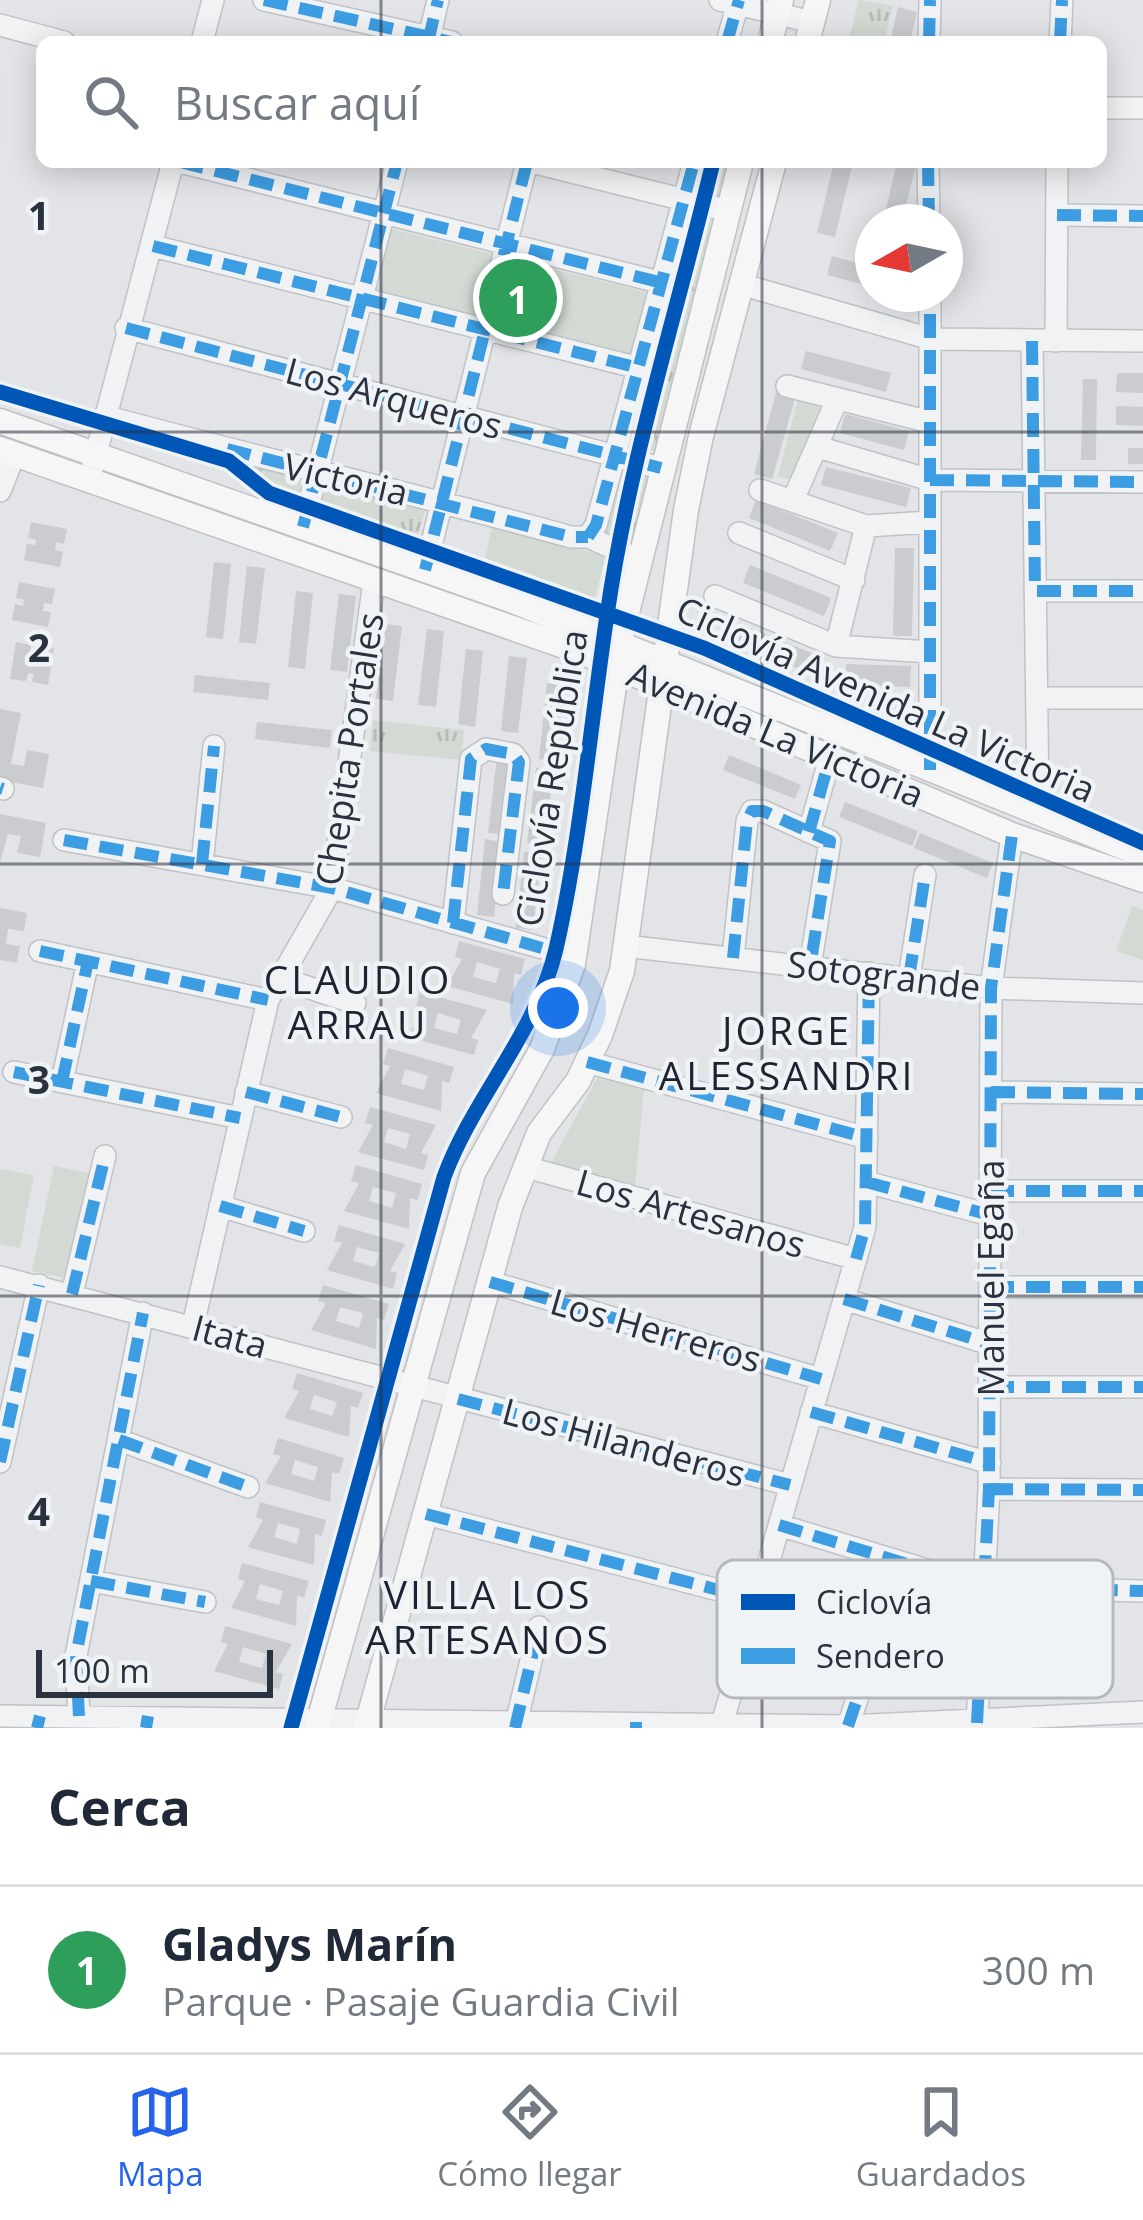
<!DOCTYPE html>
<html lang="es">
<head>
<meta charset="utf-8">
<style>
  :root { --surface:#fff; --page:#f6f6f7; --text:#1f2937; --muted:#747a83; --line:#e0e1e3; --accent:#2563eb }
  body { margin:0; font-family:"Open Sans",sans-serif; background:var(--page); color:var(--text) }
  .compass { position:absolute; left:855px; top:204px; width:108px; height:108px; border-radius:50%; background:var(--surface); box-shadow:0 6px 30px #0003; rotate:261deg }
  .scale { position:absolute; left:36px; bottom:30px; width:237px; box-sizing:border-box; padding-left:12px; border:6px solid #2a323f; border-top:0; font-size:33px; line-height:42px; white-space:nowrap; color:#2a323f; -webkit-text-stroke:9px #f0f3f6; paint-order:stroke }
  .you { position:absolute; left:558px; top:1008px; width:42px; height:42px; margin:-30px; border:9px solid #fff; border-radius:50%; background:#1a73e8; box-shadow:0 0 0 18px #1a73e833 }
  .badge { display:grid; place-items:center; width:78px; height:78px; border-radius:50%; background:var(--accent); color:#fff; font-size:39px; font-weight:700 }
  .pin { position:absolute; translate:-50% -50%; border:6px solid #fff; box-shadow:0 3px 12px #0006 }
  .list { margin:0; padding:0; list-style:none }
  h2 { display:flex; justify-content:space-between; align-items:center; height:156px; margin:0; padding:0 48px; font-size:51px }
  h2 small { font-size:39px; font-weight:400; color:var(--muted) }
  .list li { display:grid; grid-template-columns:78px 1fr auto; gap:36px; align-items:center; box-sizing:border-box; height:168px; padding:0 48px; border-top:3px solid var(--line) }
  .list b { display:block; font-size:45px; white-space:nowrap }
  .list p { margin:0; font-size:39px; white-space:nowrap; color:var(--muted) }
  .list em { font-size:39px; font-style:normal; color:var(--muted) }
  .icon { flex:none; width:66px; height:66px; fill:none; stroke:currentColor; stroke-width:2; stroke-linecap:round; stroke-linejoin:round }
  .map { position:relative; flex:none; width:1143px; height:1728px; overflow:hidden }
  .search { position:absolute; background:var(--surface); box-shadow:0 6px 30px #0003; left:36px; right:36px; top:36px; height:132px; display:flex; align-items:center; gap:30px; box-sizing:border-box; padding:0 42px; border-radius:18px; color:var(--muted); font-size:45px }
  .sheet { height:324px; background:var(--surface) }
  nav { display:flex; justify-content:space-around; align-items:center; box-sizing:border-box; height:168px; border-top:3px solid var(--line); background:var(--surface); font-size:33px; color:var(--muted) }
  nav a { display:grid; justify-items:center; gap:6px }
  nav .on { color:var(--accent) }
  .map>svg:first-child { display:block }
  .grass { fill:url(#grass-tufts) }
  .park { fill:#d3dad3 }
  .building { fill:#cacccf; fill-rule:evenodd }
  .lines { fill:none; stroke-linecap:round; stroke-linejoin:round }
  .minor-casing { stroke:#c0c2c5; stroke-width:24 }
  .major-casing { stroke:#bfc1c4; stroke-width:27 }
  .minor { stroke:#f1f2f4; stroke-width:21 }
  .major { stroke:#f6f6f6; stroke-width:24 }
  .quiet { stroke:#3d9de3; stroke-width:12; stroke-dasharray:24 12; stroke-linecap:butt }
  .cycleway-casing { stroke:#f0f3f6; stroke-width:22 }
  .cycleway { stroke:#0057b8; stroke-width:15 }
  .grid { fill:none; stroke:#2a323f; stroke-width:3; stroke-opacity:0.55 }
  .labels { text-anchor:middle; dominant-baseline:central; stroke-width:9; stroke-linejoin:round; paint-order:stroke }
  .street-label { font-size:36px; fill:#2a323f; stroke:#f0f3f6 }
  .neighbourhood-label { font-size:39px; letter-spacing:3px; fill:#1d2330; stroke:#f0f3f6 }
  .key { fill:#f0f3f6; stroke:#b5b9bf; stroke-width:3 }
  .key-label { font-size:33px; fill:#2a323f }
  .grid-label { font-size:39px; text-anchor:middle; font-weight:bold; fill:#2a323f; stroke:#f0f3f6; stroke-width:9; stroke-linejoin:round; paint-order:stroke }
</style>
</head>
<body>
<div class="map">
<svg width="1143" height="1728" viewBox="0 0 1143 1728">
  <defs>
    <pattern id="grass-tufts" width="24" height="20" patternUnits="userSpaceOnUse" patternTransform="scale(3)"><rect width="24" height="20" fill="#d3dad3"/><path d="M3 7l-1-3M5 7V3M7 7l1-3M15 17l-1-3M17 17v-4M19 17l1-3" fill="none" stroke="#b5bcb6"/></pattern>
  </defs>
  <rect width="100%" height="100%" fill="#e2e4e7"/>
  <!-- grass -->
  <path class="grass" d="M 859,0 L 893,6 L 884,42 L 848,42 Z
    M 702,162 L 733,162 L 722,200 L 694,192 Z
    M 691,210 L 718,215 L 659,452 L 626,445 Z
    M 249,464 L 304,477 L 301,493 L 265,480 Z
    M 623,465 L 651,475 L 631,549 L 603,539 Z
    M 328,484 L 425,511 L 418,534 L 322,503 Z
    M 373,720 L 464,730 L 461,760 L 370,751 Z"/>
  <!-- park -->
  <path class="park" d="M 391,229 L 662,296 L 640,367 L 375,300 Z
    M 800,392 L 841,403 L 804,484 L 778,476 Z
    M 493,522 L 605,557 L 594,601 L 485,558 Z
    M 1132,906 L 1143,910 L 1143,960 L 1116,951 Z
    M 599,1074 L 644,1088 L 635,1186 L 551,1163 Z
    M 54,1166 L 92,1174 L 70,1279 L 32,1271 Z
    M 0,1169 L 34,1175 L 20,1248 L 0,1244 Z"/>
  <!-- building -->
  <path class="building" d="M 898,7 L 917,12 L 910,42 L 890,42 Z
    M 834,162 L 853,162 L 835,237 L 817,233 Z
    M 897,162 L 916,165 L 902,222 L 883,222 Z
    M 832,256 L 873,267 L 873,287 L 827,275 Z
    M 806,351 L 891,373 L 886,392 L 801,369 Z
    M 1117,373 L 1143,373 L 1143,393 L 1116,392 Z
    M 1083,379 L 1097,379 L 1096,460 L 1081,460 Z
    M 777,389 L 796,395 L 772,479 L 754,474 Z
    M 1116,406 L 1143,407 L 1143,426 L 1116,425 Z
    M 845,414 L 909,431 L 904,450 L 840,433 Z
    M 1128,448 L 1143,448 L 1143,464 L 1128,464 Z
    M 826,467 L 911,488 L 906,507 L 821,485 Z
    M 756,500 L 838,533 L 830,551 L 749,518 Z
    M 31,522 L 67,529 L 64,544 L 56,542 L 55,550 L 63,552 L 60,567 L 24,560 L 27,544 L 35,545 L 36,540 L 28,538 Z
    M 895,548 L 914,548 L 912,636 L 893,636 Z
    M 214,562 L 231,564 L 223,639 L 206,637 Z
    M 750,565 L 831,598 L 824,616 L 743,583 Z
    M 247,566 L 265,568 L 256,644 L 239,642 Z
    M 19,582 L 55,589 L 52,604 L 44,603 L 43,611 L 51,612 L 48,627 L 12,620 L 15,604 L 23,606 L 24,600 L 16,598 Z
    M 296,591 L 313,593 L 305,669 L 288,667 Z
    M 339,594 L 356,596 L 347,672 L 330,670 Z
    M 384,624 L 402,626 L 393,701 L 376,699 Z
    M 743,625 L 824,658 L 817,676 L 736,643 Z
    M 427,629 L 444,631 L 436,707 L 418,705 Z
    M 16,642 L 31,645 L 30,653 L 38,654 L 39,646 L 54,648 L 48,685 L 32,682 L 34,674 L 28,673 L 26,681 L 10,679 Z
    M 466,649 L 483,651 L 475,727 L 458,724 Z
    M 509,656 L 527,658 L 518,733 L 501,731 Z
    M 846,664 L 911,666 L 910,687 L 846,685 Z
    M 195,675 L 270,683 L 268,700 L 193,692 Z
    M 547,683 L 564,685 L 556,761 L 539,759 Z
    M 0,709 L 21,713 L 11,764 L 24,766 L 27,750 L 49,754 L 43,788 L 0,780 Z
    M 257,722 L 332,730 L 330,748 L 255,739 Z
    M 729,755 L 801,785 L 795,799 L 723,770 Z
    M 497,757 L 514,759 L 506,835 L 488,833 Z
    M 536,768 L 553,770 L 545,845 L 527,843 Z
    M 845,802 L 918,831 L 912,846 L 839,817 Z
    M 0,814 L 46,823 L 40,857 L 17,853 L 21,836 L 8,834 L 0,863 Z
    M 920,833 L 993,863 L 987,878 L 914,848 Z
    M 485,839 L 502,842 L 494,917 L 477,915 Z
    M 524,852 L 541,854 L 533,930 L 516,928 Z
    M 0,908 L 27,913 L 24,931 L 8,929 L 6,944 L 20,946 L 17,963 L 0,960 Z
    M 459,941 L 525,959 L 521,975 L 514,973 L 513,1004 L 447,986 L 462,959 L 455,957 ZM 477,962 L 500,969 L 496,983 L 473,977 Z
    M 420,992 L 487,1010 L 471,1038 L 478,1040 L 474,1055 L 408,1037 L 423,1010 L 416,1008 ZM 438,1013 L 461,1020 L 457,1034 L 434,1028 Z
    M 388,1048 L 454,1067 L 449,1083 L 442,1081 L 441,1111 L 376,1093 L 390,1066 L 383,1064 ZM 405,1069 L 428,1076 L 424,1090 L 401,1084 Z
    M 370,1107 L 436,1125 L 421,1153 L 428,1155 L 424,1170 L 358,1152 L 373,1125 L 365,1123 ZM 388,1128 L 410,1134 L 406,1149 L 384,1142 Z
    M 356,1165 L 422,1184 L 418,1200 L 410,1198 L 409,1229 L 344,1211 L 359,1183 L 351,1181 ZM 373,1187 L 396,1193 L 392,1208 L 369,1201 Z
    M 339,1225 L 405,1244 L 390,1271 L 397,1273 L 393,1289 L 327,1270 L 342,1243 L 334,1241 ZM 357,1247 L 379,1253 L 375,1267 L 353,1261 Z
    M 323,1285 L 389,1304 L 384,1320 L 377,1318 L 376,1349 L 311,1330 L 326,1303 L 318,1301 ZM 340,1307 L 363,1313 L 359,1328 L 336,1321 Z
    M 297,1373 L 363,1393 L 358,1408 L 351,1406 L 349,1437 L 284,1418 L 299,1391 L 292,1389 ZM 314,1395 L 337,1402 L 332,1416 L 310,1409 Z
    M 278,1438 L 344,1458 L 339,1474 L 332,1472 L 330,1502 L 265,1483 L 281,1456 L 273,1454 ZM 295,1460 L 318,1467 L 314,1481 L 291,1474 Z
    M 260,1502 L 326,1520 L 322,1536 L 315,1534 L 314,1565 L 248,1547 L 263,1520 L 256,1517 ZM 278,1523 L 300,1529 L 297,1544 L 274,1537 Z
    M 242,1563 L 309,1581 L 304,1598 L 297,1595 L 296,1626 L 231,1608 L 245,1581 L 238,1579 ZM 260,1584 L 283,1591 L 279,1605 L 256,1599 Z
    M 225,1626 L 292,1644 L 276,1672 L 283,1674 L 279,1689 L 214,1671 L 228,1644 L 221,1642 ZM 243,1647 L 266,1654 L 262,1668 L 239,1662 Z"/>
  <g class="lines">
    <defs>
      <path id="minor" d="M 264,0 L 452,42
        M 720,0 L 812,22
        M 0,25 L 64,42
        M 202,42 L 213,0
        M 428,42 L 438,0
        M 727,42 L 739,0
        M 929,42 L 930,0
        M 1060,42 L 1062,0
        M 1101,108 L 1143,108
        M 180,162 L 663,283
        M 532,162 L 729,211
        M 928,162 L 929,222
        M 1057,215 L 1143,216
        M 153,246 L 639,368
        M 740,284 L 931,339 L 1143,341
        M 126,328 L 661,468
        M 1032,341 L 1038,800 L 1033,811
        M 1056,341 L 1057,162
        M 787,386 L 930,422
        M 104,416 C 259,458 416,494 571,537 L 588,537
        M 818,447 L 930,480 L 1143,482
        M 92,469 L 173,162
        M 760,490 L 866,526
        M 0,491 L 15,453
        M 793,500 L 837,400
        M 303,527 L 397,162
        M 739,533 L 854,580
        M 588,537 L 596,525 L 694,162
        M 588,537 L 637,559
        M 425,570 L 527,162
        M 1035,591 L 1143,591
        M 715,596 L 836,646 L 866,526 L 930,522
        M 836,646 L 930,652
        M 1037,698 L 1143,698
        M 930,770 L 930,294
        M 0,788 L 3,789
        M 809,832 L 831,754
        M 64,840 L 332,888 L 542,948
        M 202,864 L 214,746
        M 453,923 L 471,759 L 486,749 L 513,754 L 519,762 L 503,894
        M 625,946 L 991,988 L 1143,993
        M 40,951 L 268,1000
        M 733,958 L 747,821 L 752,811 L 763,811 L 830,841 L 810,967
        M 280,978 L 355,1003
        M 909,978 L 925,875
        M 587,1062 L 867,1138
        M 14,1072 L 240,1118
        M 62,1082 L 88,961
        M 246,1092 L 341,1117
        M 991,1092 L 1143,1094
        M 526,1167 L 856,1259
        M 866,1182 L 990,1215
        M 990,1191 L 1143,1191
        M 220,1206 L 304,1231
        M 0,1277 L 790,1485
        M 490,1282 L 821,1379
        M 990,1287 L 1143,1287
        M 72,1294 L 105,1156
        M 844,1299 L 990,1344
        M 193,1325 L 268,1000 L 332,888 L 374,581
        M 990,1387 L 1143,1387
        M 811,1412 L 990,1463
        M 119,1440 L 248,1487
        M 0,1462 L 39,1285
        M 989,1489 L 1143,1490
        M 426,1514 L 757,1600
        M 779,1525 L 983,1587 L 1143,1591
        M 91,1581 L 205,1602
        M 0,1716 L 848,1726 L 1143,1712
        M 79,1716 L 76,1656 L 143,1313
        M 977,1723 L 989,1489 L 991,988 L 1012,835
        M 722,1724 L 865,1227 L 869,973
        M 848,1726 L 877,1639
        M 515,1728 L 539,1627"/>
      <path id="major" d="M 770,42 L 781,0
        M 807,42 L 818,0
        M 0,421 L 516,602 L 1143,855
        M 0,449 L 584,653 L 1012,835 L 1143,880
        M 317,1728 L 473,1173 L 542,1049 L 573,964 L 622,632 L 741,162
        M 366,1728 L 510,1207 L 539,1133 L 578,1081 L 600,1035 L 622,971 L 686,510 L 701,436 L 774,162"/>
    </defs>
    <!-- minor casing -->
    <use href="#minor" class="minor-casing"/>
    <!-- major casing -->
    <use href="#major" class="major-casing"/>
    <!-- minor -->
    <use href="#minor" class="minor"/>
    <!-- major -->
    <use href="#major" class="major"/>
    <!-- quiet -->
    <path class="quiet" d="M 264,0 L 452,42
      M 428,42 L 438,0
      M 727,42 L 739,0
      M 929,42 L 930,0
      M 1060,42 L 1062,0
      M 180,162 L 663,283
      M 928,162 L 929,222
      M 1057,215 L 1143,216
      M 153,246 L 639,368
      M 126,328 L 661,468
      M 1032,341 L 1035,591 L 1143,591
      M 227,449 L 571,537 L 588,537
      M 930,480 L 1143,482
      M 303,527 L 397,162
      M 588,537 L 596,525 L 694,162
      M 425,570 L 527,162
      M 930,770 L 930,294
      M 0,788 L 3,789
      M 809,832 L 831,754
      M 64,840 L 332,888 L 542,948
      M 202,864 L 214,746
      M 453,923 L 471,759 L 486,749 L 513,754 L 519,762 L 503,894
      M 40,951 L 268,1000
      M 733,958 L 747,821 L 752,811 L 763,811 L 830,841 L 810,967
      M 909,978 L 925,875
      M 587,1062 L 867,1138
      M 14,1072 L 240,1118
      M 62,1082 L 88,961
      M 246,1092 L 341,1117
      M 991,1092 L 1143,1094
      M 866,1182 L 990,1215
      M 990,1191 L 1143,1191
      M 220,1206 L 304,1231
      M 856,1259 L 865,1227 L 869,973
      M 490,1282 L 821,1379
      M 990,1287 L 1143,1287
      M 72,1294 L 105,1156
      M 844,1299 L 990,1344
      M 990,1387 L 1143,1387
      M 458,1399 L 790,1485
      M 811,1412 L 990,1463
      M 119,1440 L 248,1487
      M 0,1462 L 39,1285
      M 989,1489 L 1143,1490
      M 426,1514 L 757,1600
      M 779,1525 L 983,1587 L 1143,1591
      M 91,1581 L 205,1602
      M 79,1716 L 76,1656 L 143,1313
      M 977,1723 L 989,1489 L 991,988 L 1012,835
      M 848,1726 L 877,1639
      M 37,1728 L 40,1716
      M 146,1728 L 148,1716
      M 515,1728 L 539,1627
      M 636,1728 L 636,1722"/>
    <defs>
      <path id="cycleway" d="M 0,392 L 229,461 L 269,493 L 704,648 L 1143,843
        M 291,1728 L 444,1177 C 474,1096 536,1034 556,949 C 580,844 591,722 607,615 C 629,461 677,313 713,162"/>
    </defs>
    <!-- cycleway casing -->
    <use href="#cycleway" class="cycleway-casing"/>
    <!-- cycleway -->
    <use href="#cycleway" class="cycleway"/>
  </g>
  <!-- grid -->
  <path class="grid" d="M 381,0 L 381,42M 762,0 L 762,42M 381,162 L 381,1728M 762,162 L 762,1728M 0,432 L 1143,432M 0,864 L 1143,864M 0,1296 L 1143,1296"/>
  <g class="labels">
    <!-- street labels -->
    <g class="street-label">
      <text transform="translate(394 398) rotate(15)">Los Arqueros</text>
      <text transform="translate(346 479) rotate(13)">Victoria</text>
      <text transform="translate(886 699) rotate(24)">Ciclovía Avenida La Victoria</text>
      <text transform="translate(776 734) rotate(23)">Avenida La Victoria</text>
      <text transform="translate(349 749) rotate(-81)">Chepita Portales</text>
      <text transform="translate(551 778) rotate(-81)">Ciclovía República</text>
      <text transform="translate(884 975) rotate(7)">Sotogrande</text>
      <text transform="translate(691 1213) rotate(16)">Los Artesanos</text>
      <text transform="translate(990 1278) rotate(-90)">Manuel Egaña</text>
      <text transform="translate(656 1330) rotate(16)">Los Herreros</text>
      <text transform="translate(230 1336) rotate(15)">Itata</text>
      <text transform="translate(624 1442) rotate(15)">Los Hilanderos</text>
    </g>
    <!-- neighbourhood labels -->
    <g class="neighbourhood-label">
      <text x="358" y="978">CLAUDIO<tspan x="358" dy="45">ARRAU</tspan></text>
      <text x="787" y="1029">JORGE<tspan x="787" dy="45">ALESSANDRI</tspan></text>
      <text x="488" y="1593">VILLA LOS<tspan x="488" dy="45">ARTESANOS</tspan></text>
    </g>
  </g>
  <!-- legend -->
  <rect x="717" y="1560" width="396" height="138" rx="18" class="key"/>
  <rect x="741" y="1594" width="54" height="16" fill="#0057b8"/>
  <rect x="741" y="1648" width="54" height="16" fill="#3d9de3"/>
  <g class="key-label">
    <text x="816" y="1614">Ciclovía</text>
    <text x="816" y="1668">Sendero</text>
  </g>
  <g class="grid-label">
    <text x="39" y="230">1</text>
    <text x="39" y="662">2</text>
    <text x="39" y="1094">3</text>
    <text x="39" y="1526">4</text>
  </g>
</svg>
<svg class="compass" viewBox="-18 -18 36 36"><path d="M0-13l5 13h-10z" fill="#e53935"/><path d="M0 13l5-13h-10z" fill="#747a83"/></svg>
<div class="scale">100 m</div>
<div class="you"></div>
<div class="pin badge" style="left:518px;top:298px;background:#2e9e5b">1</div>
<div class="search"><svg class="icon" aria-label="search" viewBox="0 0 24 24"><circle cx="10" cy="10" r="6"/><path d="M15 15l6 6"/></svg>Buscar aquí</div>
</div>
<section class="sheet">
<h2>Cerca<small></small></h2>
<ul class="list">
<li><span class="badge" style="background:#2e9e5b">1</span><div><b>Gladys Marín</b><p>Parque · Pasaje Guardia Civil</p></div><em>300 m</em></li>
</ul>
</section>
<nav>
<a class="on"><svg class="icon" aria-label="map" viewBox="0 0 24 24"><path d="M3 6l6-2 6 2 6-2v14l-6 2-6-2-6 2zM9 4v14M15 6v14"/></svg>Mapa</a>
<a><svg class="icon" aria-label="directions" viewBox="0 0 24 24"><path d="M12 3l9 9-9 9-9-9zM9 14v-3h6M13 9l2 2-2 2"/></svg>Cómo llegar</a>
<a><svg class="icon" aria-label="saved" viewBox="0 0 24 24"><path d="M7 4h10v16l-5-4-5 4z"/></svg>Guardados</a>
</nav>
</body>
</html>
